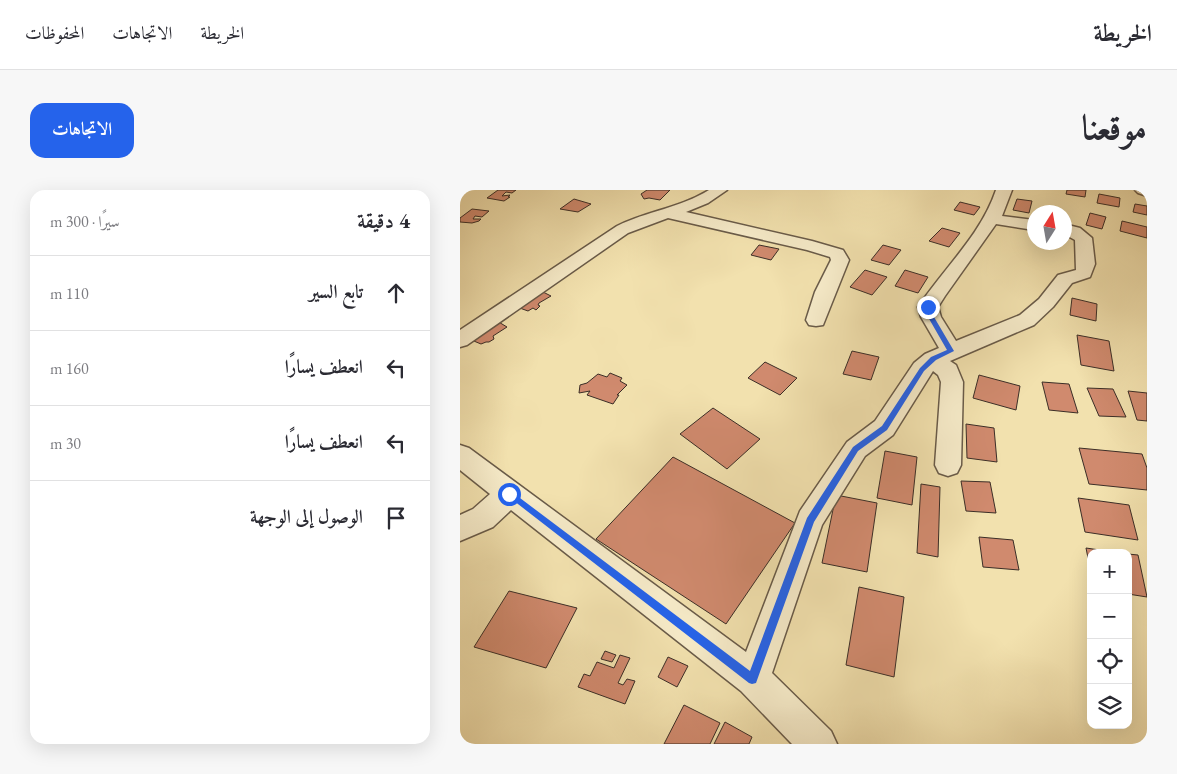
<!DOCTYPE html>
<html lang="ar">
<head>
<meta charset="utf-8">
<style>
  :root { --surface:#fff; --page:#f7f7f7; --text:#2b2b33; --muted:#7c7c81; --line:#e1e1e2; --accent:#2563eb }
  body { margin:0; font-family:"EB Garamond",Amiri,serif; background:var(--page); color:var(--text); direction:rtl }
  .controls { position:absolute; right:15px; bottom:15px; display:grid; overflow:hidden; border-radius:10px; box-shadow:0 5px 20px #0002 }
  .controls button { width:45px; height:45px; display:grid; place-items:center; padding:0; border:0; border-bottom:1px solid var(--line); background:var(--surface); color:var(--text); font:25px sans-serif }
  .compass { position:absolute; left:567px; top:15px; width:45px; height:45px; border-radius:50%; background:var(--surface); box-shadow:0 5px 20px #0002; rotate:11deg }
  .stop { position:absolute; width:15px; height:15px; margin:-11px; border:4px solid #2563eb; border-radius:50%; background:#fff }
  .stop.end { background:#2563eb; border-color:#fff; box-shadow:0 1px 5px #0008 }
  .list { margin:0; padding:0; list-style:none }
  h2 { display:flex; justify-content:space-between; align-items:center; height:65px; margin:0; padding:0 20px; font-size:21px }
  h2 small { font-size:16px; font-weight:400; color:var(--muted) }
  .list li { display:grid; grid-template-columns:32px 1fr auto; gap:15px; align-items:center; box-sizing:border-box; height:75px; padding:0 20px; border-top:1px solid var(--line) }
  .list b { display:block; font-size:19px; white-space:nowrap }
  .list em { font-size:16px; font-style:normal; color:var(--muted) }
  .icon { flex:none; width:28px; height:28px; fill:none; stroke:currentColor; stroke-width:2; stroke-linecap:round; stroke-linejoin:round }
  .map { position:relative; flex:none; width:687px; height:554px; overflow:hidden; direction:ltr; border-radius:15px }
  header { display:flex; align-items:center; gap:30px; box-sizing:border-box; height:70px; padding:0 25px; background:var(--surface); border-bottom:1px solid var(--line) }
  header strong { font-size:24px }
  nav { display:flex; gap:28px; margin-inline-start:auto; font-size:18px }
  .intro { display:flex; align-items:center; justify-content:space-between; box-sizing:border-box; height:120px; padding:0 30px }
  h1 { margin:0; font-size:35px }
  .button { padding:12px 22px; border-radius:15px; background:var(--accent); color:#fff; font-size:18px; font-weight:700 }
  main { display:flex; gap:30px; padding:0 30px }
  aside { flex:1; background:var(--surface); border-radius:15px; box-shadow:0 5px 20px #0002 }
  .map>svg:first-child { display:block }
  .building { fill:#d08a6e; stroke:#3b2e27 }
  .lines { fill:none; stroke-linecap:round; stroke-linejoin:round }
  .minor-casing { stroke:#695b49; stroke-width:3 }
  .minor { fill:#f7ecca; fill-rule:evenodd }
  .route { fill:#2563eb }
</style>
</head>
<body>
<header>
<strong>الخريطة</strong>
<nav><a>الخريطة</a><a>الاتجاهات</a><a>المحفوظات</a></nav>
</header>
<div class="intro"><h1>موقعنا</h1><a class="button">الاتجاهات</a></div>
<main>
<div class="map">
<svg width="687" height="554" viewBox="0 0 687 554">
  <rect width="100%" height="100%" fill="#f2e1ae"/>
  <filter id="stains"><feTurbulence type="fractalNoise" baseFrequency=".004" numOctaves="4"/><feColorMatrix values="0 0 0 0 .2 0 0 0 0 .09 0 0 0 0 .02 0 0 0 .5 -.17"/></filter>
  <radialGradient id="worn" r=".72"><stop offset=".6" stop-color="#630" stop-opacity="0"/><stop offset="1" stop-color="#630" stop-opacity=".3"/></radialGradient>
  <!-- building -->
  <path class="building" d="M 38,0 L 56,0 L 52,3 L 46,2 L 42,6 L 50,5 L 48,7 L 50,7 L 44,11 L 27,8 Z
    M 187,0 L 210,0 L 200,10 L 189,8 L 184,9 L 181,4 Z
    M 607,0 L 626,0 L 625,7 L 606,4 Z
    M 639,4 L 660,8 L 659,17 L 637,13 Z
    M 114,9 L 131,14 L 118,22 L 100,19 Z
    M 557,9 L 572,11 L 569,23 L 553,20 Z
    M 500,12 L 520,17 L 514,25 L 494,20 Z
    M 675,14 L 687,16 L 687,25 L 673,22 Z
    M 12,19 L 29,21 L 22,27 L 15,26 L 13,29 L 21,29 L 19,31 L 12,33 L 0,32 L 0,28 Z
    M 630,23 L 646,27 L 642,39 L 626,35 Z
    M 662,31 L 687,37 L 687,48 L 660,41 Z
    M 482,38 L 500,43 L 489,57 L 469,51 Z
    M 299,55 L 319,59 L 311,70 L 291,65 Z
    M 423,55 L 441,60 L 429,75 L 411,70 Z
    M 405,80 L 427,87 L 412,105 L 390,97 Z
    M 445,80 L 468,87 L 458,103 L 435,96 Z
    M 81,101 L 91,106 L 79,113 L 78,115 L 80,116 L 76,120 L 73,118 L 68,121 L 57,117 Z
    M 612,108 L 637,114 L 636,131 L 610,125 Z
    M 37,131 L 47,137 L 33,146 L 34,149 L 29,152 L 26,152 L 21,154 L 9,149 Z
    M 617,145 L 649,151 L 654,181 L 621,175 Z
    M 392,161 L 419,167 L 411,190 L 383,184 Z
    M 305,172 L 337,188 L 320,205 L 288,188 Z
    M 150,183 L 162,188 L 160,191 L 167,195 L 157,205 L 159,205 L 153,214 L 127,205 L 130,201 L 119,203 L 120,195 L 127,193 L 138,184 L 147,187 Z
    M 519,185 L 560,196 L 556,220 L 513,208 Z
    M 582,192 L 609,194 L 618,223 L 589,220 Z
    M 627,198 L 653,199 L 666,227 L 639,226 Z
    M 668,201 L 687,203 L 687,231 L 677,230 Z
    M 253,218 L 300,249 L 267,279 L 220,244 Z
    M 506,234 L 534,238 L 537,272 L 507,268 Z
    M 619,258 L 682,264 L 687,278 L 687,300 L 629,294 Z
    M 425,261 L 457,267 L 452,315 L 417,308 Z
    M 213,267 L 335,333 L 266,434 L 136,349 Z
    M 501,291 L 530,292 L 536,323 L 506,321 Z
    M 461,294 L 480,297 L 478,367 L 457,363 Z
    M 376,305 L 417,313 L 407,382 L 362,373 Z
    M 618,308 L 669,315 L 678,350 L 625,342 Z
    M 519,347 L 553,350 L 559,380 L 523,377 Z
    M 626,358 L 660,363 L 631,363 L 631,383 Z
    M 668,364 L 678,365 L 687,407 L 668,404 Z
    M 399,397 L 444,407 L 434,487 L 386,475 Z
    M 49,401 L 117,418 L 86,478 L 14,457 Z
    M 145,461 L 156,465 L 152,472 L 141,469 Z
    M 160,465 L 170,468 L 158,493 L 163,495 L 167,489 L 175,491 L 165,514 L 118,497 L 124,484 L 130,486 L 137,472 L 154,478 Z
    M 208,467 L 228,476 L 217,497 L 198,487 Z
    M 224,515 L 260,533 L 250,554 L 204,554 Z
    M 265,532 L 292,547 L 289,554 L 254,554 Z"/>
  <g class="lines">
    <defs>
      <path id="minor" d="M 249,0 L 267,0 L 248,13 L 226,22 L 352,51 L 383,60 L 389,70 L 363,135 L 356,136 L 349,135 L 346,130 L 355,102 L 371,70 L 370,67 L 347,60 L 208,28 L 168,43 L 7,155 L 0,157 L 0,140 L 157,36 C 187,21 220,18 249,0 Z
        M 536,0 L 552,0 L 542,26 L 574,30 L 574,40 L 536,34 L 485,106 L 478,117 L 481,127 L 496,151 L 560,125 L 579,109 L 598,85 L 616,80 L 615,50 L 604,44 L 604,34 L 620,38 L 632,48 L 635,74 L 630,87 L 612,93 L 593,117 L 574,135 L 490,171 L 496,175 L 503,192 L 501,275 L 497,283 L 488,286 L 479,283 L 475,275 L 481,192 L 478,185 L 473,181 L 433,245 L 405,266 L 362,335 L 312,483 L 371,541 L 377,554 L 332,554 L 281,501 L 51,320 L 33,337 L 0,351 L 0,325 L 13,319 L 30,304 L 0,280 L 0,255 L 9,258 L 286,462 L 340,321 L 387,252 L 415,231 L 454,173 L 465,164 L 479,158 L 461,127 L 458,117 C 484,78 521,45 536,0 Z
        M 675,0 L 687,0 L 687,6 L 678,3 Z"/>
    </defs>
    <!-- minor casing -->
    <use href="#minor" class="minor-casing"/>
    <!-- minor -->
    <use href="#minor" class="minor"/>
  </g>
  <!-- route -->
  <path class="route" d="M 468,115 L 471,117 L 474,127 L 494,161 L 476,170 L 464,181 L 427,240 L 398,261 L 354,332 L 296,493 L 292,494 L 289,493 L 45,304 L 49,300 L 52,302 L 290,481 L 347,328 L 393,257 L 422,236 L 460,178 L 471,167 L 487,160 L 468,127 L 465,117 Z"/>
  <rect width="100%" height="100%" filter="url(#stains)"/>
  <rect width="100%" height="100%" fill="url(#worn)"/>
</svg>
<div class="controls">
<button>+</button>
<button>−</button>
<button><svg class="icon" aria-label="locate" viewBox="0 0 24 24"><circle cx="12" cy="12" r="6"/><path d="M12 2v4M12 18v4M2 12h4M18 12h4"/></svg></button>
<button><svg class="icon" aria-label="layers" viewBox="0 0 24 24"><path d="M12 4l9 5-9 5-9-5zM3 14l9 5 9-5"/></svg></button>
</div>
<svg class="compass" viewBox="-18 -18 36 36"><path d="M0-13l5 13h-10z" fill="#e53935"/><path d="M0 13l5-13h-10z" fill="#7c7c81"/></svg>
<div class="stop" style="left:49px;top:304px"></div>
<div class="stop end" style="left:468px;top:117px"></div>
</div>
<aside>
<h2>4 دقيقة<small>سيرًا · 300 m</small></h2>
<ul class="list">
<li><svg class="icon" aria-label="ahead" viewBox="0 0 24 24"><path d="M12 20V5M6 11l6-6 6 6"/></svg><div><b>تابع السير</b></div><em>110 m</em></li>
<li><svg class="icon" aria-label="left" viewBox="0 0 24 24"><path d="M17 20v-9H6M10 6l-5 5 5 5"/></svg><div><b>انعطف يسارًا</b></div><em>160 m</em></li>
<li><svg class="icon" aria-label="left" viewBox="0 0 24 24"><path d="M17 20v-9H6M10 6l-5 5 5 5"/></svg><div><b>انعطف يسارًا</b></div><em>30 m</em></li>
<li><svg class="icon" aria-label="arrive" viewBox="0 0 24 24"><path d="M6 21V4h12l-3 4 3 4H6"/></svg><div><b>الوصول إلى الوجهة</b></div></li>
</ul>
</aside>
</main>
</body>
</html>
